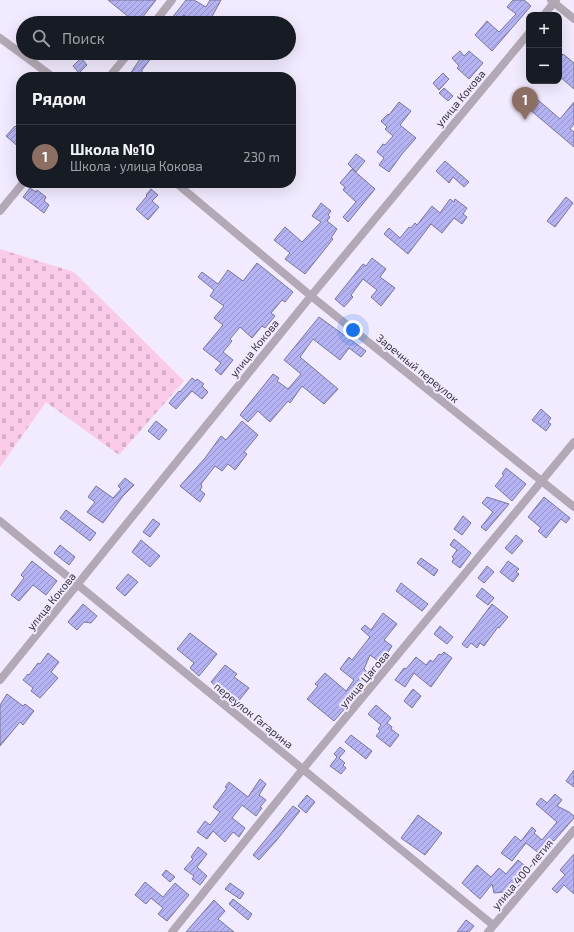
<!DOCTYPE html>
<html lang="ru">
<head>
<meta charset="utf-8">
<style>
  :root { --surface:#171b24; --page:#20242c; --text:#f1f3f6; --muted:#9ea1a6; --line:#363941; --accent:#317684 }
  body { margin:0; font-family:"Exo 2",sans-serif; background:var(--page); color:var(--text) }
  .controls { position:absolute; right:12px; top:12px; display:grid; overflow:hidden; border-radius:8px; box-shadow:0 4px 16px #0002 }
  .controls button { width:36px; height:36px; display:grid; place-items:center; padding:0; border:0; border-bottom:1px solid var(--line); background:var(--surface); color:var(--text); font:20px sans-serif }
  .you { position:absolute; left:353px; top:330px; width:14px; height:14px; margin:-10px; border:3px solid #fff; border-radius:50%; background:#1a73e8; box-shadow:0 0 0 6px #1a73e833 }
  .badge { display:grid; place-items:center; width:26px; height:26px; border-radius:50%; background:var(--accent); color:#fff; font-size:13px; font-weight:700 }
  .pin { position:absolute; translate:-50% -33px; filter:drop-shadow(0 1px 2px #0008) }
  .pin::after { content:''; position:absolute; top:21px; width:14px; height:12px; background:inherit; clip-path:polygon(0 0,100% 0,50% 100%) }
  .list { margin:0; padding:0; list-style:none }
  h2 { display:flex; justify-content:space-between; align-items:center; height:52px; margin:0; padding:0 16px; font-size:17px }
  h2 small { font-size:13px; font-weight:400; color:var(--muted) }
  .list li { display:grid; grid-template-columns:26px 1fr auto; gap:12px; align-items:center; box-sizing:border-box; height:64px; padding:0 16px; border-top:1px solid var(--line) }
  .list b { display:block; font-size:15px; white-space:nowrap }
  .list p { margin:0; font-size:13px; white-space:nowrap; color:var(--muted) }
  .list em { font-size:13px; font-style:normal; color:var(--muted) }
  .icon { flex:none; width:22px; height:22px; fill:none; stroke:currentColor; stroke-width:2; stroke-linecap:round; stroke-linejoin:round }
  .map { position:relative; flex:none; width:574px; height:932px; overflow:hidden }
  .search { position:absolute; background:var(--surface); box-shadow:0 4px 16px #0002; left:16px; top:16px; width:280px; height:44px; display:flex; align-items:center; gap:10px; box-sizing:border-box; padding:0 14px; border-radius:22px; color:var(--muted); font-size:15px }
  .panel { position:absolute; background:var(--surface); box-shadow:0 4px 16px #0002; left:16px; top:72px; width:280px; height:116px; border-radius:16px }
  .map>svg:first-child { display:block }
  .cemetery { fill:url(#cemetery-stones) }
  .building { fill:url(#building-hatch); stroke:#777797 }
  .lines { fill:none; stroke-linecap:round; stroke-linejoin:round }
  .minor { stroke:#b3a8b5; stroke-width:8 }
  .labels { text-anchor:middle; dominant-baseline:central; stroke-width:4; stroke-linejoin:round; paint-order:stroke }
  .street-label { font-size:11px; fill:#37323f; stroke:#f2eaff }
</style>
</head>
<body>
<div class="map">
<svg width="574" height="932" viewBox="0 0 574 932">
  <defs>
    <pattern id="cemetery-stones" width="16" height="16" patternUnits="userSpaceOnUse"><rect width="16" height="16" fill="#facbe9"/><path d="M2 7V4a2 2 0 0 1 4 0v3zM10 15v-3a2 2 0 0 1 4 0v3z" fill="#d7afc9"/></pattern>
    <pattern id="building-hatch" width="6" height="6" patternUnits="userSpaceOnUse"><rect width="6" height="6" fill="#b5b3f3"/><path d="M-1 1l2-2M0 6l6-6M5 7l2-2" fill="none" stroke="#9492c6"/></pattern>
  </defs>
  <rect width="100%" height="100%" fill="#f2eaff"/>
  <!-- cemetery -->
  <path class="cemetery" d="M 0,249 L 74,272 L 184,381 L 119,455 L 46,402 L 0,467 Z"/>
  <!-- building -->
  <path class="building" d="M 108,0 L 156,0 L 138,23 L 136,23 Z
    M 186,0 L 194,0 L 206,7 L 210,0 L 221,0 L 209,22 L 198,16 L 193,22 L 184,15 L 179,23 L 168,23 Z
    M 513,0 L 524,0 L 531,6 L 492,51 L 475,35 L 487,21 L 499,32 L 516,14 L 507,7 Z
    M 460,51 L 464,56 L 469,51 L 483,63 L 469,79 L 457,68 L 459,66 L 452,58 Z
    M 144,53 L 155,53 L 142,70 L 142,73 L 147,77 L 128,77 Z
    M 563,54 L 574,63 L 574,89 L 559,76 L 559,59 Z
    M 81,58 L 87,65 L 79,73 L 73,66 Z
    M 443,73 L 449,79 L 439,90 L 433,83 Z
    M 444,88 L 453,96 L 448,101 L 439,93 Z
    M 530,93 L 560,119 L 574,102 L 574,124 L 570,129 L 574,132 L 574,147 L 522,103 Z
    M 399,102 L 411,111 L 400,125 L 416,138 L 402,154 L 389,172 L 379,165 L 384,158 L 377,152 L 383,144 L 385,145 L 393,136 L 385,129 L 387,127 L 381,121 L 388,114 L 389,115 Z
    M 15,126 L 21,131 L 21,149 L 6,136 Z
    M 356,154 L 365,161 L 356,172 L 348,164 Z
    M 445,161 L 469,182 L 464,187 L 453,177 L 449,183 L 436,171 Z
    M 352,169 L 375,189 L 348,222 L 343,217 L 356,202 L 343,190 L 345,187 L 340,183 Z
    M 30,188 L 36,192 L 37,190 L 46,197 L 44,201 L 49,205 L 44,213 L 23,197 Z
    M 151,189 L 158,195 L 152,201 L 159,207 L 148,220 L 136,209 L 147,196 L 146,195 Z
    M 566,197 L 573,203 L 555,227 L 547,221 Z
    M 450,199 L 454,202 L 455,199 L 467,208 L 463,214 L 467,217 L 462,224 L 454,218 L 442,233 L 431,224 L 408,254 L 384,234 L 389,228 L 400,238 L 409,227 L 411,228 L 415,223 L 417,225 L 432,206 L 440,213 Z
    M 321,203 L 331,211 L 328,215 L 330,217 L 327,221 L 337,229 L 331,238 L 333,239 L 305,274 L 285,259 L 290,253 L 274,240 L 285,227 L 302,242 L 321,222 L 312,216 Z
    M 372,258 L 386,269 L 380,277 L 395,288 L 381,306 L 371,297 L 377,290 L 363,279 L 351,295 L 353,297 L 344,307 L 335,299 L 363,264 L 366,266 Z
    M 257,263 L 293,292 L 285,302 L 282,300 L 271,313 L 275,316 L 265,328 L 262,326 L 252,338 L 240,327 L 230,339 L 232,341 L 223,352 L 233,360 L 221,375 L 215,370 L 221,363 L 203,349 L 223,325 L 214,318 L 224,306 L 210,296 L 214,290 L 198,277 L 202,272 L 218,284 L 228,270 L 243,281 Z
    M 319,317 L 366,351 L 361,357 L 349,348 L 340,360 L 313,339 L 300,357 L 338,389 L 324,404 L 302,386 L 290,403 L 288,401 L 270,422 L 258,411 L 248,422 L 240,415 L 273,374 L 279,378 L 277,381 L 288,389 L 301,374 L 284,360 Z
    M 192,378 L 196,381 L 197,379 L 204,384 L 202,386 L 208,392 L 202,399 L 192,391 L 176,409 L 169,403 L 179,391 L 180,392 Z
    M 541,409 L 551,418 L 548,422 L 551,424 L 546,431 L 532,420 Z
    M 156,421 L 167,430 L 159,440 L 148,431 Z
    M 242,421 L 258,435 L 244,452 L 247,454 L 235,470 L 228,464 L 222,471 L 215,466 L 201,484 L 202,487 L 200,490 L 205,494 L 200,502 L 180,486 L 205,458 L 221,436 L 226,440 Z
    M 506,468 L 526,484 L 512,501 L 495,486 L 504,475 L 502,474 Z
    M 125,478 L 134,485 L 123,496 L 103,523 L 87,512 L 95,502 L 88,497 L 96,486 L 113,498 L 121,489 L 118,486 Z
    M 487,497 L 509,504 L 486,531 L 481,527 L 493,512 L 482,503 Z
    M 544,497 L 570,518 L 566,523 L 561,519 L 546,538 L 538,531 L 541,528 L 528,517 Z
    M 66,510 L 96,533 L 90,541 L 60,518 Z
    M 463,516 L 471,523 L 462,535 L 454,529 Z
    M 153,519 L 160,524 L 150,537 L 143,532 Z
    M 516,535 L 523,541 L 512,554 L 505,548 Z
    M 454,539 L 471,553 L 460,568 L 452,562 L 454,558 L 452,557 L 457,550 L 450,545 Z
    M 141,540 L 160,556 L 150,567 L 132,552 Z
    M 60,545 L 75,557 L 69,565 L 54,553 Z
    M 421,558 L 438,570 L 434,576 L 417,563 Z
    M 32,561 L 57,581 L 46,595 L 33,585 L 19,601 L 11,595 L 24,578 L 21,575 Z
    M 508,561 L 519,569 L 516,572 L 519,574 L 513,582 L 500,572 Z
    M 487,566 L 494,572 L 484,583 L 478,578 Z
    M 128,574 L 138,582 L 125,596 L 116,588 Z
    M 401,583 L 428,604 L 422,611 L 396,591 Z
    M 482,588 L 494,598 L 488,605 L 476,596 Z
    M 83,604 L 97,616 L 91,623 L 84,622 L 77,630 L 68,622 Z
    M 492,604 L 508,617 L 499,628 L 498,627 L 484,646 L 480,643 L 477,648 L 471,643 L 467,648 L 462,644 Z
    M 383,613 L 397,624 L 384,640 L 392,646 L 381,663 L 370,655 L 364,669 L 369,674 L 345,704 L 347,706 L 334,721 L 307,699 L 318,686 L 315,684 L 325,673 L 346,691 L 354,680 L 340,669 L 349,657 L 352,660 L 370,637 L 361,629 L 365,625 L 371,630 Z
    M 440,626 L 453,637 L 447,644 L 434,634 Z
    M 190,633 L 217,654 L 199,676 L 190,668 L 194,663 L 177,649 Z
    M 444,652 L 452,658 L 431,687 L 414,673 L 405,687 L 395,680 L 404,668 L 406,669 L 416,657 L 426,665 L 430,660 L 433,662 L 439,654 L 441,655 Z
    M 48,653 L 59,662 L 51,672 L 58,678 L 40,698 L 31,691 L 33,688 L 23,680 L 28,674 L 29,675 L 38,663 L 40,664 Z
    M 225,665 L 237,674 L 234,677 L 249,688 L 237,703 L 211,682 Z
    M 413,689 L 421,696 L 412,708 L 404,701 Z
    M 7,694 L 23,706 L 25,704 L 34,711 L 23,725 L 20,722 L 0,746 L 0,705 Z
    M 376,705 L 391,718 L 387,723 L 392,727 L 391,729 L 399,735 L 390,747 L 376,736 L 380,731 L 378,729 L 381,725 L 368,714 Z
    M 351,735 L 372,751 L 366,759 L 345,742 Z
    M 340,747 L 345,751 L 339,758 L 345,763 L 343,765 L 346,768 L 341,774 L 330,766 L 337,757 L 334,754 Z
    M 574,770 L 574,787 L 566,781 Z
    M 260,779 L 266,784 L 259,795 L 266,800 L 260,807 L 262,808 L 256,816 L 242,805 L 232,818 L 245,828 L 239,837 L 233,832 L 225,842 L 213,831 L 207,839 L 197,832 L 205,821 L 210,825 L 220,812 L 213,807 L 227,788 L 225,787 L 229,782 L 248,797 Z
    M 555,794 L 562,800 L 557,806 L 569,812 L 574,816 L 574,818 L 554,841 L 552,840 L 540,854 L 526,843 L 512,861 L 501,853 L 515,836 L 521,841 L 532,827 L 536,831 L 534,833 L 542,840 L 557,822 L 536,804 L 541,798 L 547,803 Z
    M 307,795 L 315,802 L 306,813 L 298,806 Z
    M 293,806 L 300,811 L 276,841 L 259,860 L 253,855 Z
    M 418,815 L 442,833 L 425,855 L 401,838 Z
    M 198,847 L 207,854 L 197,867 L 207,876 L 200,885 L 192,879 L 194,876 L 184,869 L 193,859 L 191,857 Z
    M 574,854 L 574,894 L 564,885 L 557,893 L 552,889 L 565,875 L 560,870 Z
    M 518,860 L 531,871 L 509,897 L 504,892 L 494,893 L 492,884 L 480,899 L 462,883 L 477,865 L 491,877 L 499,868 L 506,874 Z
    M 166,870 L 175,877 L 170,882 L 162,875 Z
    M 145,882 L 163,897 L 175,883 L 189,895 L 167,921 L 158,914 L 163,908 L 151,898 L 146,904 L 135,895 Z
    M 230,883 L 244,893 L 240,899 L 225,889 Z
    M 233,899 L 252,914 L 248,920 L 229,904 Z
    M 214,900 L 225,911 L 218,919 L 234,932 L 186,932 Z
    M 466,920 L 474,926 L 469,932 L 457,932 Z"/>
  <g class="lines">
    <!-- minor -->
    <path class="minor" d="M 551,0 L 574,19
      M 544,15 L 556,0
      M 154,23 L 172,0
      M 0,38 L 53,77
      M 109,77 L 129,53
      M 176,183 L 311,296 L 574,507
      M 0,211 L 23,183
      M 0,521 L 493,925
      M 0,680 L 311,296 L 529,33
      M 172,932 L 303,769 L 574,442
      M 488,932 L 574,830"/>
  </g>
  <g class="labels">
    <!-- street labels -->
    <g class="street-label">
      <text transform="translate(460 98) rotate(-50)">улица Кокова</text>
      <text transform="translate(254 348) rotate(-51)">улица Кокова</text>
      <text transform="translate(418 368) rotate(39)">Заречный переулок</text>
      <text transform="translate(51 601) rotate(-51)">улица Кокова</text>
      <text transform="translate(364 679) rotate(-50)">улица Цагова</text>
      <text transform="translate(254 715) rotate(39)">переулок Гагарина</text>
      <text transform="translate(522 874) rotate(-50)">улица 400-летия</text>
    </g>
  </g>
</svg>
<div class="controls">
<button>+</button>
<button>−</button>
</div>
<div class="you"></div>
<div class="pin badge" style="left:525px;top:120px;background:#8d6e63">1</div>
<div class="search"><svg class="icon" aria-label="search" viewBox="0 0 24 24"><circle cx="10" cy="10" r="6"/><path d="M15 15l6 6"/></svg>Поиск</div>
<section class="panel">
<h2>Рядом<small></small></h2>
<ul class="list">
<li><span class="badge" style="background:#8d6e63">1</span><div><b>Школа №10</b><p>Школа · улица Кокова</p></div><em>230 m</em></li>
</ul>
</section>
</div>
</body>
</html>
